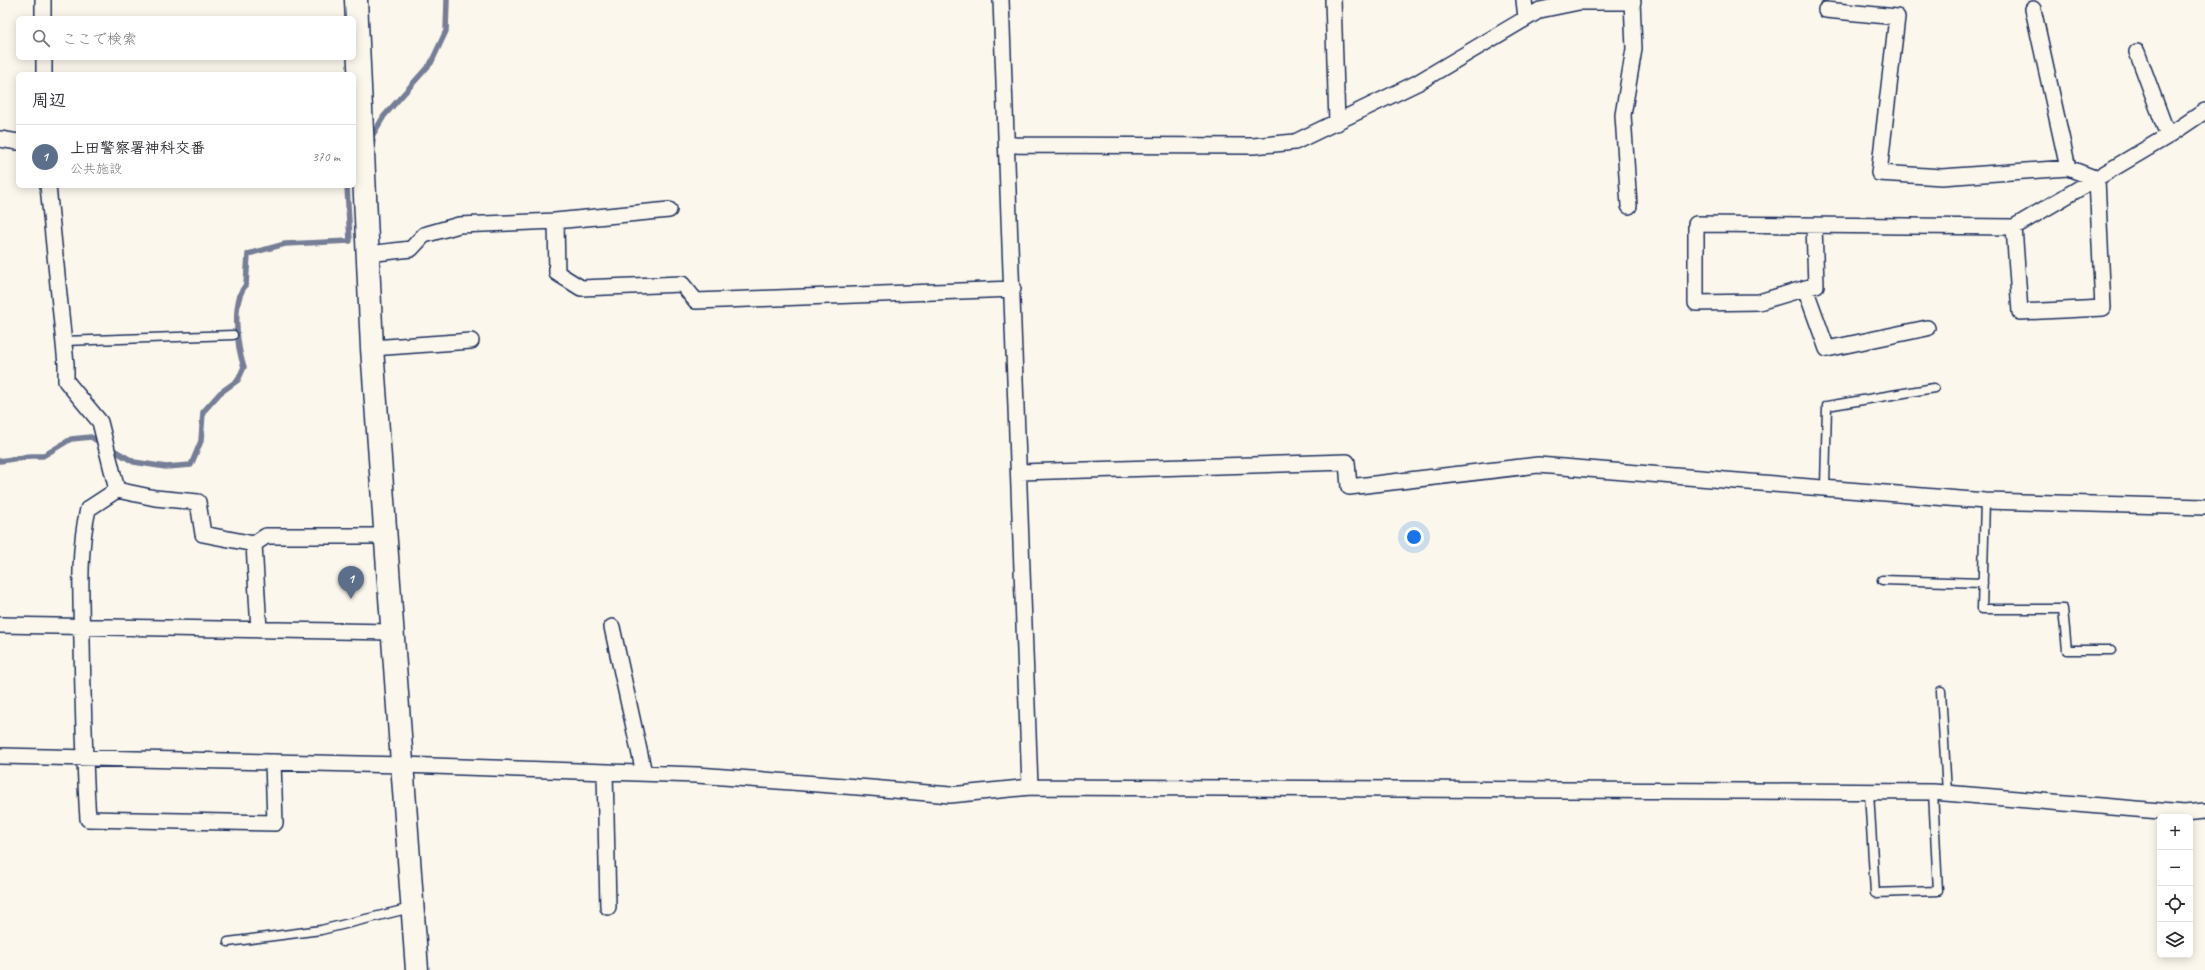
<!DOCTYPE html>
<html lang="ja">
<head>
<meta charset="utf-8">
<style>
  :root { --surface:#fff; --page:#f7f7f7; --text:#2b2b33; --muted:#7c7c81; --line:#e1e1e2; --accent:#ea580c }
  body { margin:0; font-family:Caveat,"Klee One",sans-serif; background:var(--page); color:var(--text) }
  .controls { position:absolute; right:12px; bottom:12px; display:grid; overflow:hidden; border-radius:6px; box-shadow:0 2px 10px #0003 }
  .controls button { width:36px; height:36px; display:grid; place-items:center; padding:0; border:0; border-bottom:1px solid var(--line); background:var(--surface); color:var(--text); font:20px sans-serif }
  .you { position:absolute; left:1414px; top:537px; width:14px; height:14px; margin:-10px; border:3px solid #fff; border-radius:50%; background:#1a73e8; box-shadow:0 0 0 6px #1a73e833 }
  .badge { display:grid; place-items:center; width:26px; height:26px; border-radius:50%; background:var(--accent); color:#fff; font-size:13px; font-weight:700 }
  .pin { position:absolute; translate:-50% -33px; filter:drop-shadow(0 1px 2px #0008) }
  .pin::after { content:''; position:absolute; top:21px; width:14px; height:12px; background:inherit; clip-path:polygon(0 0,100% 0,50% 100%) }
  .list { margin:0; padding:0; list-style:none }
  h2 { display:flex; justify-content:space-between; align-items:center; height:52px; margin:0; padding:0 16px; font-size:17px }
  h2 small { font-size:13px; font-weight:400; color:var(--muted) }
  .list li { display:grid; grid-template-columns:26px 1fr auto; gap:12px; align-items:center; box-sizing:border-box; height:64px; padding:0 16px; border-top:1px solid var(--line) }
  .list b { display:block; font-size:15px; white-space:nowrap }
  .list p { margin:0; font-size:13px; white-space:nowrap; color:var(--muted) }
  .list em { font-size:13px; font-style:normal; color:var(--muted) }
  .icon { flex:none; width:22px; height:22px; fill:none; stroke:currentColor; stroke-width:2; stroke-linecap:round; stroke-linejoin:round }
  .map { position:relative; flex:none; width:2205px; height:970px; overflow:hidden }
  .search { position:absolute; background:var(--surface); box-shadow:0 2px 10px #0003; left:16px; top:16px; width:340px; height:44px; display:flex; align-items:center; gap:10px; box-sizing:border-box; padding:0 14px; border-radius:6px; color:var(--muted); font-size:15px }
  .panel { position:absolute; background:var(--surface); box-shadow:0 2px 10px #0003; left:16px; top:72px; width:340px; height:116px; border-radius:6px }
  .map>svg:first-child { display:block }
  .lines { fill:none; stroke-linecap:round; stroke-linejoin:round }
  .stream { stroke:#747e96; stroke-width:5.5 }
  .lane-casing { stroke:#1b2f5e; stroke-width:11 }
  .street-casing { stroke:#1b2f5e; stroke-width:18 }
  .secondary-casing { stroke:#1b2f5e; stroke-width:25 }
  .lane { stroke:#fbf7ec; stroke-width:8 }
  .street { stroke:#fbf7ec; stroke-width:15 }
  .secondary { stroke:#fbf7ec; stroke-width:22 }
</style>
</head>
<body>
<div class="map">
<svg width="2205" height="970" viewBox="0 0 2205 970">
  <rect width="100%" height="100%" fill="#fbf7ec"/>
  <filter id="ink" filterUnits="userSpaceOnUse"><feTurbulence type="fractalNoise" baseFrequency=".025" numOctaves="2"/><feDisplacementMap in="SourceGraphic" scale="8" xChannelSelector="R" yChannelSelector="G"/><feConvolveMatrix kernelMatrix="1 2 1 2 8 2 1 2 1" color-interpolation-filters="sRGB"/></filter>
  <g filter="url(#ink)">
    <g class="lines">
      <!-- stream -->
      <path class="stream" d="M 373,141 L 372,136 L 384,116 L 431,63 L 446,31 L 447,0
        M 110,448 L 134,462 L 166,467 L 191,465 L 201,441 L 203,412 L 220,393 L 238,380 L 244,367 C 237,347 231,301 246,285 L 248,254 L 285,244 L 350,241 L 347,186
        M 0,461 L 31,456 L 43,456 L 71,439 L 91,437 L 102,444"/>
      <defs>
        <path id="lane" d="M 64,341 L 233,335
          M 1825,487 L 1827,406 L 1934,388
          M 1985,501 L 1982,609 L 2063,609 L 2067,650 L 2112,650
          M 1882,580 L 1983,583
          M 1941,691 L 1947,793
          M 1869,792 L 1875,893 L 1938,891 L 1933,792
          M 228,942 L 321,930 L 411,908"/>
        <path id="street" d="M 43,0 L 43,18
          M 1001,0 L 1030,787
          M 1333,0 L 1337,123
          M 1524,0 L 1526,18
          M 2033,9 L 2068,168
          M 1826,10 L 1897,17 L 1879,173 L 1942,177 L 2068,168 L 2097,179 L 2103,308 L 2020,312 L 2014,227
          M 2137,52 L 2168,136
          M 44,74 L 44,58
          M 0,139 L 18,142
          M 1007,145 L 1253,146 L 1295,142 L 1417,83 L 1540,10 L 1579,2 L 1633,2
          M 48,186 L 66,364 L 66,381 L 100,422 L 117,490
          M 1629,206 L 1623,115 L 1634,49 L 1632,0
          M 555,221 L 669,210
          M 1814,226 L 1816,285 L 1759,302 L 1696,303 L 1696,224 L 2014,227 L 2168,136 L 2205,111
          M 368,254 L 411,249 L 424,235 L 459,225 L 556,221 L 557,273 L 581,288 L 682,284 L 696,301 L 1013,289
          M 1805,288 L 1827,349 L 1927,328
          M 372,348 L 471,341
          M 1020,472 L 1347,462 L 1349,487 L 1538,465 L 1985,501 L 2205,507
          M 254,544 L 266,536 L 384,536
          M 0,625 L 392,632
          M 612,627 L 644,773
          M 259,630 L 254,544 L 203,534 L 198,502 L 155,498 L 117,490 L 88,509 C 78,552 81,598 82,642 C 83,701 84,760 88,819 L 275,823 L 273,762
          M 0,756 L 402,765 L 697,775 L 871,788 L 950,795 L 1030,787 L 1933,792 L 2184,813 L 2205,811
          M 605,772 L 608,907"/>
        <path id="secondary" d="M 356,0 L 372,348 L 417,970"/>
      </defs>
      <!-- lane casing -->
      <use href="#lane" class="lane-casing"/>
      <!-- street casing -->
      <use href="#street" class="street-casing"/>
      <!-- secondary casing -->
      <use href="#secondary" class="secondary-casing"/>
      <!-- lane -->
      <use href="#lane" class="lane"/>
      <!-- street -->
      <use href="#street" class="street"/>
      <!-- secondary -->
      <use href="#secondary" class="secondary"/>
    </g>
  </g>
</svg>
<div class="controls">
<button>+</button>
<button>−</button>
<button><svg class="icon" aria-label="locate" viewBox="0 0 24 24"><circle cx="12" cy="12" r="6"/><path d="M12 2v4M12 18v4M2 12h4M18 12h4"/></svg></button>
<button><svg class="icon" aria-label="layers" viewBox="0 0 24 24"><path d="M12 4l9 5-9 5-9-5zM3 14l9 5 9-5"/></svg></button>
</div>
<div class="you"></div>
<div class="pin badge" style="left:351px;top:599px;background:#5c6f8a">1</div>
<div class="search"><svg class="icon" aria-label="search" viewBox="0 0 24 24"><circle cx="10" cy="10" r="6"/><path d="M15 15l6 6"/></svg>ここで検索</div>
<section class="panel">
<h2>周辺<small></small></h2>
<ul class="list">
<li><span class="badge" style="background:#5c6f8a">1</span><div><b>上田警察署神科交番</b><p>公共施設</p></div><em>370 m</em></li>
</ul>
</section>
</div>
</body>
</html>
